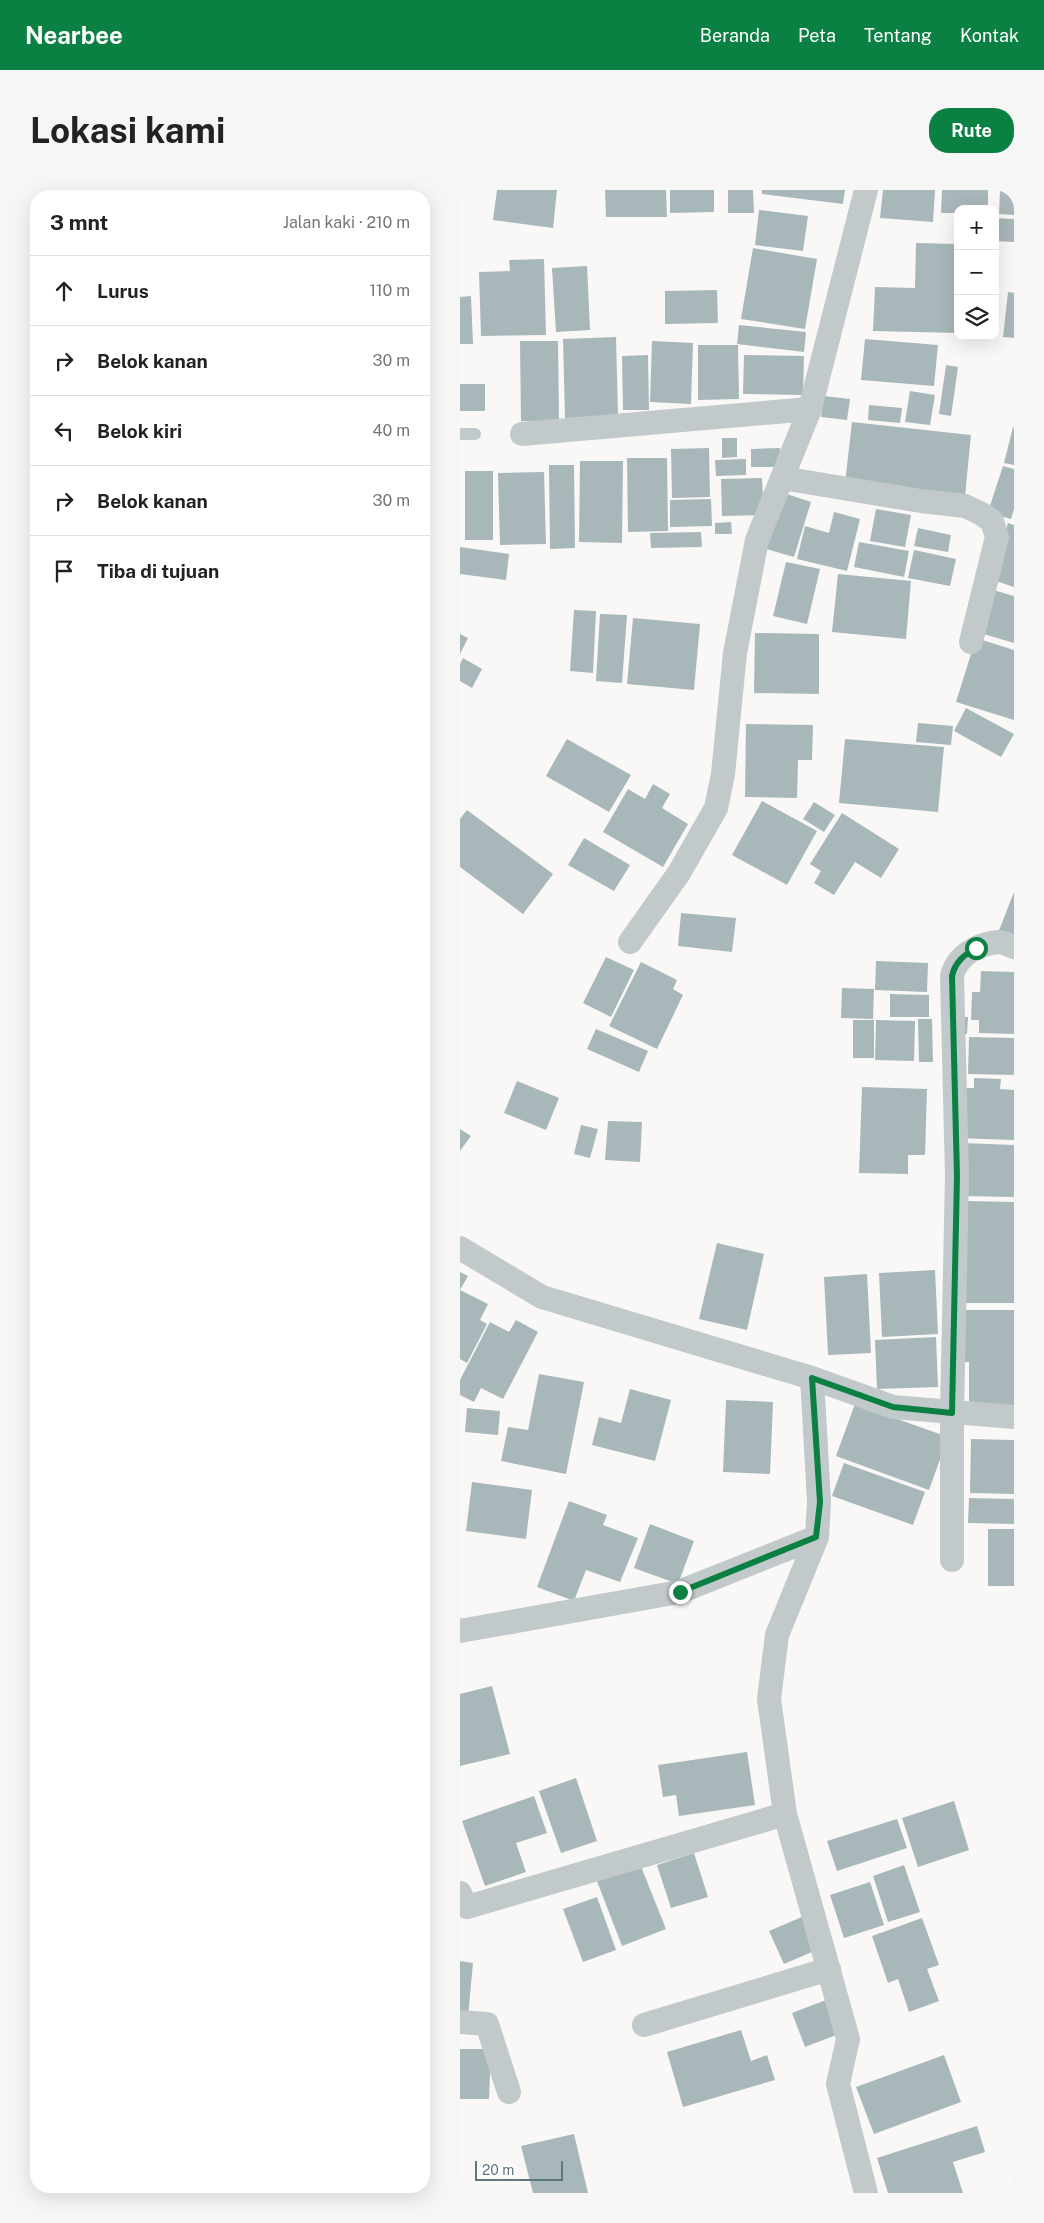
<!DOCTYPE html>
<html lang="id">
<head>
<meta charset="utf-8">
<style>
  :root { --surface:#fff; --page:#f6f6f6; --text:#222; --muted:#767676; --line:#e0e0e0; --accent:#0b8043 }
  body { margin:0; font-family:"Public Sans",sans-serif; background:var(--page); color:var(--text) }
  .controls { position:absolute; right:15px; top:15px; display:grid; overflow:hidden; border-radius:10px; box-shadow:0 5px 20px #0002 }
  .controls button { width:45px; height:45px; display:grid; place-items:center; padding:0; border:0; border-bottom:1px solid var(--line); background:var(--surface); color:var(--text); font:25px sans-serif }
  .scale { position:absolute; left:15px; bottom:12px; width:88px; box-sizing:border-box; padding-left:5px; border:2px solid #5e787e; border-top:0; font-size:14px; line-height:18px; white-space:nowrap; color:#5e787e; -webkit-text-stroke:4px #fff; paint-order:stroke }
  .stop { position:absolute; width:15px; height:15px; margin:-11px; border:4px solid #0b8043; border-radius:50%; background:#fff }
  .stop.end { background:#0b8043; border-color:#fff; box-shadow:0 1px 5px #0008 }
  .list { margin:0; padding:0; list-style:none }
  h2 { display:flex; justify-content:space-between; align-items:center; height:65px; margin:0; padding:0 20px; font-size:21px }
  h2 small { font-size:16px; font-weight:400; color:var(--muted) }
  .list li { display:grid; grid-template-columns:32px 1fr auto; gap:15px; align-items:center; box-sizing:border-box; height:70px; padding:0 20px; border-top:1px solid var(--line) }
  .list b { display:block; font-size:19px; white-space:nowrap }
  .list em { font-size:16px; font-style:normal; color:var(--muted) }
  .icon { flex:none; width:28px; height:28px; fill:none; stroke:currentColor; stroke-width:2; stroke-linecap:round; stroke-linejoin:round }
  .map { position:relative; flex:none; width:554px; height:2003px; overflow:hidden; border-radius:20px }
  header { display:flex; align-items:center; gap:30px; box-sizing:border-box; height:70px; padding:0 25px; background:var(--accent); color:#fff }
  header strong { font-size:24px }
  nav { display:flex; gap:28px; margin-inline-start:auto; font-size:18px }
  .intro { display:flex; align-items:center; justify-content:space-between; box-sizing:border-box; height:120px; padding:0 30px }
  h1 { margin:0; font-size:35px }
  .button { padding:12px 22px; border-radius:20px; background:var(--accent); color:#fff; font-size:18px; font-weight:700 }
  main { display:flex; gap:30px; padding:0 30px }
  aside { flex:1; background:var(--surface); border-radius:20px; box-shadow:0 5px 20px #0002 }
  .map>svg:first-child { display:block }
  .building { fill:#a8b7b9 }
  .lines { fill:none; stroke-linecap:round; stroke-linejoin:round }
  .lane { stroke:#c2c9cb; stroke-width:12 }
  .street { stroke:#c2c9cb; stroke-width:24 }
  .route { stroke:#0b8043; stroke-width:6 }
</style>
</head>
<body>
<header>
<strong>Nearbee</strong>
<nav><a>Beranda</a><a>Peta</a><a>Tentang</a><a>Kontak</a></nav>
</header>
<div class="intro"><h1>Lokasi kami</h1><a class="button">Rute</a></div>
<main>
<aside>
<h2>3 mnt<small>Jalan kaki · 210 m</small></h2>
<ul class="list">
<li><svg class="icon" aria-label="ahead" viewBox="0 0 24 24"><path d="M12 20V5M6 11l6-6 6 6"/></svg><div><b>Lurus</b></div><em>110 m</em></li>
<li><svg class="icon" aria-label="right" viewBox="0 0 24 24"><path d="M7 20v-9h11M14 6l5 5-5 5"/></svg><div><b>Belok kanan</b></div><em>30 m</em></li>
<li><svg class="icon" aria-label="left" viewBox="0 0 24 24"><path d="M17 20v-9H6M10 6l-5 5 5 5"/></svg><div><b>Belok kiri</b></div><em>40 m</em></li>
<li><svg class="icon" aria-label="right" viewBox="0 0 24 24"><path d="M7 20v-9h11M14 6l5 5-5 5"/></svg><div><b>Belok kanan</b></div><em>30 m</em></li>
<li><svg class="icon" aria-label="arrive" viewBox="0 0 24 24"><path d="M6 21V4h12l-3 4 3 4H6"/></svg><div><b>Tiba di tujuan</b></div></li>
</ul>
</aside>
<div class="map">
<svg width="554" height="2003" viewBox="0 0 554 2003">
  <rect width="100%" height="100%" fill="#f9f8f6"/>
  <!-- building -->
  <path class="building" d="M 37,0 L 97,0 L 93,38 L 33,30 Z
    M 145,0 L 206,0 L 207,27 L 146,27 Z
    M 210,0 L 254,0 L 254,22 L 210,23 Z
    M 268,0 L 293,0 L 294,23 L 268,23 Z
    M 302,0 L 385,0 L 383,14 L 302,4 Z
    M 423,0 L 475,0 L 473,32 L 420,28 Z
    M 482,0 L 528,0 L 528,19 L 498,19 L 498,23 L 481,23 Z
    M 540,0 L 554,0 L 554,25 L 539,24 Z
    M 299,20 L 348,26 L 343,61 L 295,55 Z
    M 535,28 L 554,29 L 554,52 L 535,51 Z
    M 456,53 L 498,54 L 498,143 L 413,141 L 415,97 L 455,98 Z
    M 293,58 L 357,69 L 345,139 L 281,129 Z
    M 84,69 L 86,145 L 21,146 L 19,82 L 50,81 L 49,70 Z
    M 127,76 L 130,140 L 96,142 L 92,78 Z
    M 257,100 L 258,133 L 205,134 L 205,101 Z
    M 548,102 L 554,103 L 554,148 L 543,147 Z
    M 11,106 L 13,154 L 0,154 L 0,107 Z
    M 279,135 L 346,142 L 344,162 L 277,154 Z
    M 156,147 L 158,226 L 105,228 L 103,149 Z
    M 405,149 L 478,155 L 474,196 L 401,190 Z
    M 60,151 L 98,151 L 99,231 L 61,231 Z
    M 192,151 L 233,153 L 231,214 L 190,212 Z
    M 238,155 L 278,155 L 279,209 L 238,210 Z
    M 188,165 L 189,220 L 163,220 L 162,166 Z
    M 284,165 L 344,166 L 343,205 L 283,204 Z
    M 486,175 L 498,177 L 491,226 L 479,224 Z
    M 0,194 L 25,194 L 25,221 L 0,221 Z
    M 450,201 L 475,205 L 470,235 L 445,232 Z
    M 364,206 L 390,209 L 387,230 L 361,227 Z
    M 409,215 L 442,218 L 440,233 L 408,230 Z
    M 392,232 L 511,245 L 505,306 L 385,293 Z
    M 553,237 L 554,238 L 554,275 L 544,273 Z
    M 262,248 L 277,248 L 277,267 L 262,268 Z
    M 249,258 L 250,307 L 212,308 L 211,259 Z
    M 320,258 L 320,277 L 291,277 L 291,259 Z
    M 167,268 L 207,268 L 208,341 L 168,342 Z
    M 286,269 L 286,285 L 256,286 L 255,270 Z
    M 120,271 L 163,271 L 162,353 L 119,352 Z
    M 89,275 L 114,275 L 115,358 L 90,359 Z
    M 543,276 L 554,279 L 554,319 L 551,329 L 528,322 Z
    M 5,281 L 33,281 L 33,350 L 5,350 Z
    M 84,282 L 86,354 L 40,355 L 38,283 Z
    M 302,288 L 304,325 L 262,326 L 261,289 Z
    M 324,303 L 351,312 L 334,367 L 306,359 Z
    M 251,309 L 252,336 L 210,337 L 210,310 Z
    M 416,319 L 451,325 L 445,357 L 410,351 Z
    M 374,322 L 400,329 L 387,381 L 337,369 L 345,336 L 369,343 Z
    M 271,332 L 272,344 L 255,344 L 255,333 Z
    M 548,333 L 554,335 L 554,397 L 530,389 Z
    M 458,338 L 491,345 L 488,362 L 454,356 Z
    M 241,342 L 242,357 L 191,358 L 190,343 Z
    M 399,352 L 449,361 L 444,387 L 394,377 Z
    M 0,357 L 49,364 L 46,390 L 0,384 Z
    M 454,360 L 496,369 L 490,396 L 448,388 Z
    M 326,372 L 360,379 L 347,434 L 313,426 Z
    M 378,384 L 451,391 L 446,449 L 372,442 Z
    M 533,400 L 554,406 L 554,453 L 520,443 Z
    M 114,420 L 136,421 L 133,483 L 110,481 Z
    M 140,424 L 167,425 L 162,493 L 136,491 Z
    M 173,428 L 240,434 L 234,500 L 167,494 Z
    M 295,443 L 359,444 L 359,504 L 294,503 Z
    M 0,444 L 8,448 L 0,464 Z
    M 516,448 L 554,460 L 554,530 L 496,512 Z
    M 3,468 L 22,479 L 12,498 L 0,491 L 0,474 Z
    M 506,518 L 554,544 L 541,567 L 494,541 Z
    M 458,533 L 493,536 L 491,555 L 456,552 Z
    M 286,534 L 353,535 L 352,570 L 338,570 L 337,608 L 285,607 Z
    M 107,549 L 171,585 L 149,622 L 86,586 Z
    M 385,549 L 484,557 L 478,622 L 379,613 Z
    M 193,594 L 210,604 L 202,618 L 228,634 L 203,677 L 143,642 L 168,599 L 185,609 Z
    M 302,611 L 357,641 L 327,695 L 272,665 Z
    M 354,612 L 375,625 L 364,642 L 343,629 Z
    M 7,620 L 93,684 L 63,724 L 0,677 L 0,629 Z
    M 382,623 L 439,659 L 421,688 L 395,672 L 374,705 L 354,693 L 361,681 L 350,674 Z
    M 124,648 L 170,675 L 154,701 L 108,675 Z
    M 554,702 L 554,749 L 538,743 Z
    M 221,723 L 276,728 L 272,762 L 218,756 Z
    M 146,767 L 174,780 L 151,827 L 123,813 Z
    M 416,771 L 468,773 L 467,802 L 415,800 Z
    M 181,772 L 217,790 L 213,799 L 223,805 L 197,859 L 149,836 Z
    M 521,781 L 554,782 L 554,844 L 519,843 L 519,830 L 511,830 L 512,802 L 520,802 Z
    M 382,798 L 414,799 L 413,829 L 381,828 Z
    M 430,804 L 469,805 L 469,827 L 430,827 Z
    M 496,827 L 508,827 L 507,844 L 496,844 Z
    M 458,829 L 472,829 L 473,872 L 459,872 Z
    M 393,830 L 414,830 L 414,868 L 393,868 Z
    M 416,830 L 455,831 L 454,871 L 415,870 Z
    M 136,839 L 188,861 L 179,882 L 127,859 Z
    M 509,847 L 554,848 L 554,885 L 508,884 Z
    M 514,888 L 541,889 L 540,899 L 554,900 L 554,950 L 496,948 L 498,898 L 514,898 Z
    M 57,891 L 99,908 L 86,940 L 44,923 Z
    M 402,897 L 467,899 L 465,965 L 448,965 L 448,984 L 399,983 Z
    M 148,931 L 182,932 L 180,972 L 145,970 Z
    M 121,935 L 138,939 L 130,968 L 114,964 Z
    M 0,939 L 11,946 L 0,961 Z
    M 501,953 L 554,955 L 554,1007 L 499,1006 Z
    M 507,1011 L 554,1012 L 554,1113 L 505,1113 Z
    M 257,1053 L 304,1064 L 287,1140 L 239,1129 Z
    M 475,1080 L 478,1144 L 422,1147 L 419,1083 Z
    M 0,1082 L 8,1086 L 0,1100 L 28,1114 L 20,1130 L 27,1134 L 7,1173 L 0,1169 Z
    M 407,1084 L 411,1163 L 368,1165 L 364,1087 Z
    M 499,1120 L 554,1120 L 554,1221 L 509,1221 L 509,1172 L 499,1172 Z
    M 56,1130 L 78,1142 L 43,1209 L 21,1198 L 14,1212 L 0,1205 L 0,1190 L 30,1132 L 49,1142 Z
    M 476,1147 L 478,1197 L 417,1199 L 415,1150 Z
    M 79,1184 L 124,1192 L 106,1284 L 41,1271 L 48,1237 L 68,1240 Z
    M 170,1199 L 211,1210 L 195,1271 L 132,1255 L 139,1227 L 161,1233 Z
    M 266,1210 L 313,1212 L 310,1284 L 263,1282 Z
    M 395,1214 L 488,1247 L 469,1300 L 376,1266 Z
    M 7,1218 L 40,1221 L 38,1245 L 5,1242 Z
    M 511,1249 L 554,1250 L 554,1304 L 510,1303 Z
    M 384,1273 L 465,1302 L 453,1335 L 372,1306 Z
    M 12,1292 L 72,1300 L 66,1349 L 6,1341 Z
    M 509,1308 L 554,1309 L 554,1334 L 508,1333 Z
    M 109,1311 L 147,1325 L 143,1335 L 178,1348 L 160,1392 L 126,1380 L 114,1411 L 77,1397 Z
    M 190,1334 L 234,1351 L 218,1394 L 174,1378 Z
    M 528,1339 L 554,1339 L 554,1396 L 528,1396 Z
    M 32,1496 L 50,1564 L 0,1576 L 0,1504 Z
    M 287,1562 L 295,1615 L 219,1626 L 216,1605 L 203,1607 L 198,1575 Z
    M 116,1588 L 137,1651 L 101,1663 L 79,1601 Z
    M 74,1606 L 87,1643 L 56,1653 L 66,1682 L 25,1696 L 2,1631 Z
    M 494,1611 L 509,1660 L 458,1677 L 442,1628 Z
    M 437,1629 L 447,1658 L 377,1681 L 367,1651 Z
    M 234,1663 L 248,1707 L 211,1718 L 197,1675 Z
    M 178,1669 L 206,1739 L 162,1756 L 135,1686 Z
    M 444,1675 L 460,1722 L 428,1732 L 413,1686 Z
    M 410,1692 L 424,1735 L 384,1748 L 370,1705 Z
    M 137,1707 L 156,1760 L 123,1772 L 103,1719 Z
    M 344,1726 L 359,1759 L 324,1774 L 309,1741 Z
    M 462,1728 L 479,1775 L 467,1779 L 479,1811 L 449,1822 L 438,1789 L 428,1793 L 412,1746 Z
    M 0,1771 L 13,1773 L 8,1827 L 0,1827 Z
    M 366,1810 L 379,1844 L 345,1857 L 332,1823 Z
    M 281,1840 L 291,1871 L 307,1865 L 315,1890 L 223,1917 L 207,1862 Z
    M 0,1859 L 31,1859 L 29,1909 L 0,1909 Z
    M 484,1865 L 501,1912 L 414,1944 L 396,1897 Z
    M 517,1936 L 525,1962 L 493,1972 L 503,2003 L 428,2003 L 417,1968 Z
    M 114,1944 L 128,2003 L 73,2003 L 61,1956 Z"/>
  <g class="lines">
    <!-- lane -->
    <path class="lane" d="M 0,244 L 15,244"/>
    <!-- street -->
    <path class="street" d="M 62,244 L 350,219
      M 322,288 L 461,311 L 505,316 L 520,323 L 532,331 L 537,347 L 511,452
      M 170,752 L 219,683 L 256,618 L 263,584 L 275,463 L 297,350 L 350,219 L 406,0
      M 0,1058 L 82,1107 L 352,1188 L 433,1217 L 554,1227
      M 352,1188 L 359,1312 L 357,1347 L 317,1445 L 309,1509 L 325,1624 L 388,1849 L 378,1894 L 406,2003
      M 492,1370 L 492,1223 L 497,986 L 492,786 C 497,765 518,754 538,752 C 543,752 549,755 554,757
      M 0,1441 L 219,1402 L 357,1347
      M 0,1703 L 7,1717 L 325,1624
      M 0,1832 L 27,1834 L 49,1902
      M 184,1835 L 369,1779"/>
  </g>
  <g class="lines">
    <!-- route -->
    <path class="route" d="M 220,1402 L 356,1347 L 360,1312 L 352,1188 L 433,1217 L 492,1223 L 497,986 L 492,786 C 495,772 504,765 516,758"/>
  </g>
</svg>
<div class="controls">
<button>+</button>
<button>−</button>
<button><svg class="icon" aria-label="layers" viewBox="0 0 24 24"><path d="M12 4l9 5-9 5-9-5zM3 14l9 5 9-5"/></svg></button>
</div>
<div class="scale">20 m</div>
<div class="stop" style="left:516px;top:758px"></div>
<div class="stop end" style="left:220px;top:1402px"></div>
</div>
</main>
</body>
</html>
